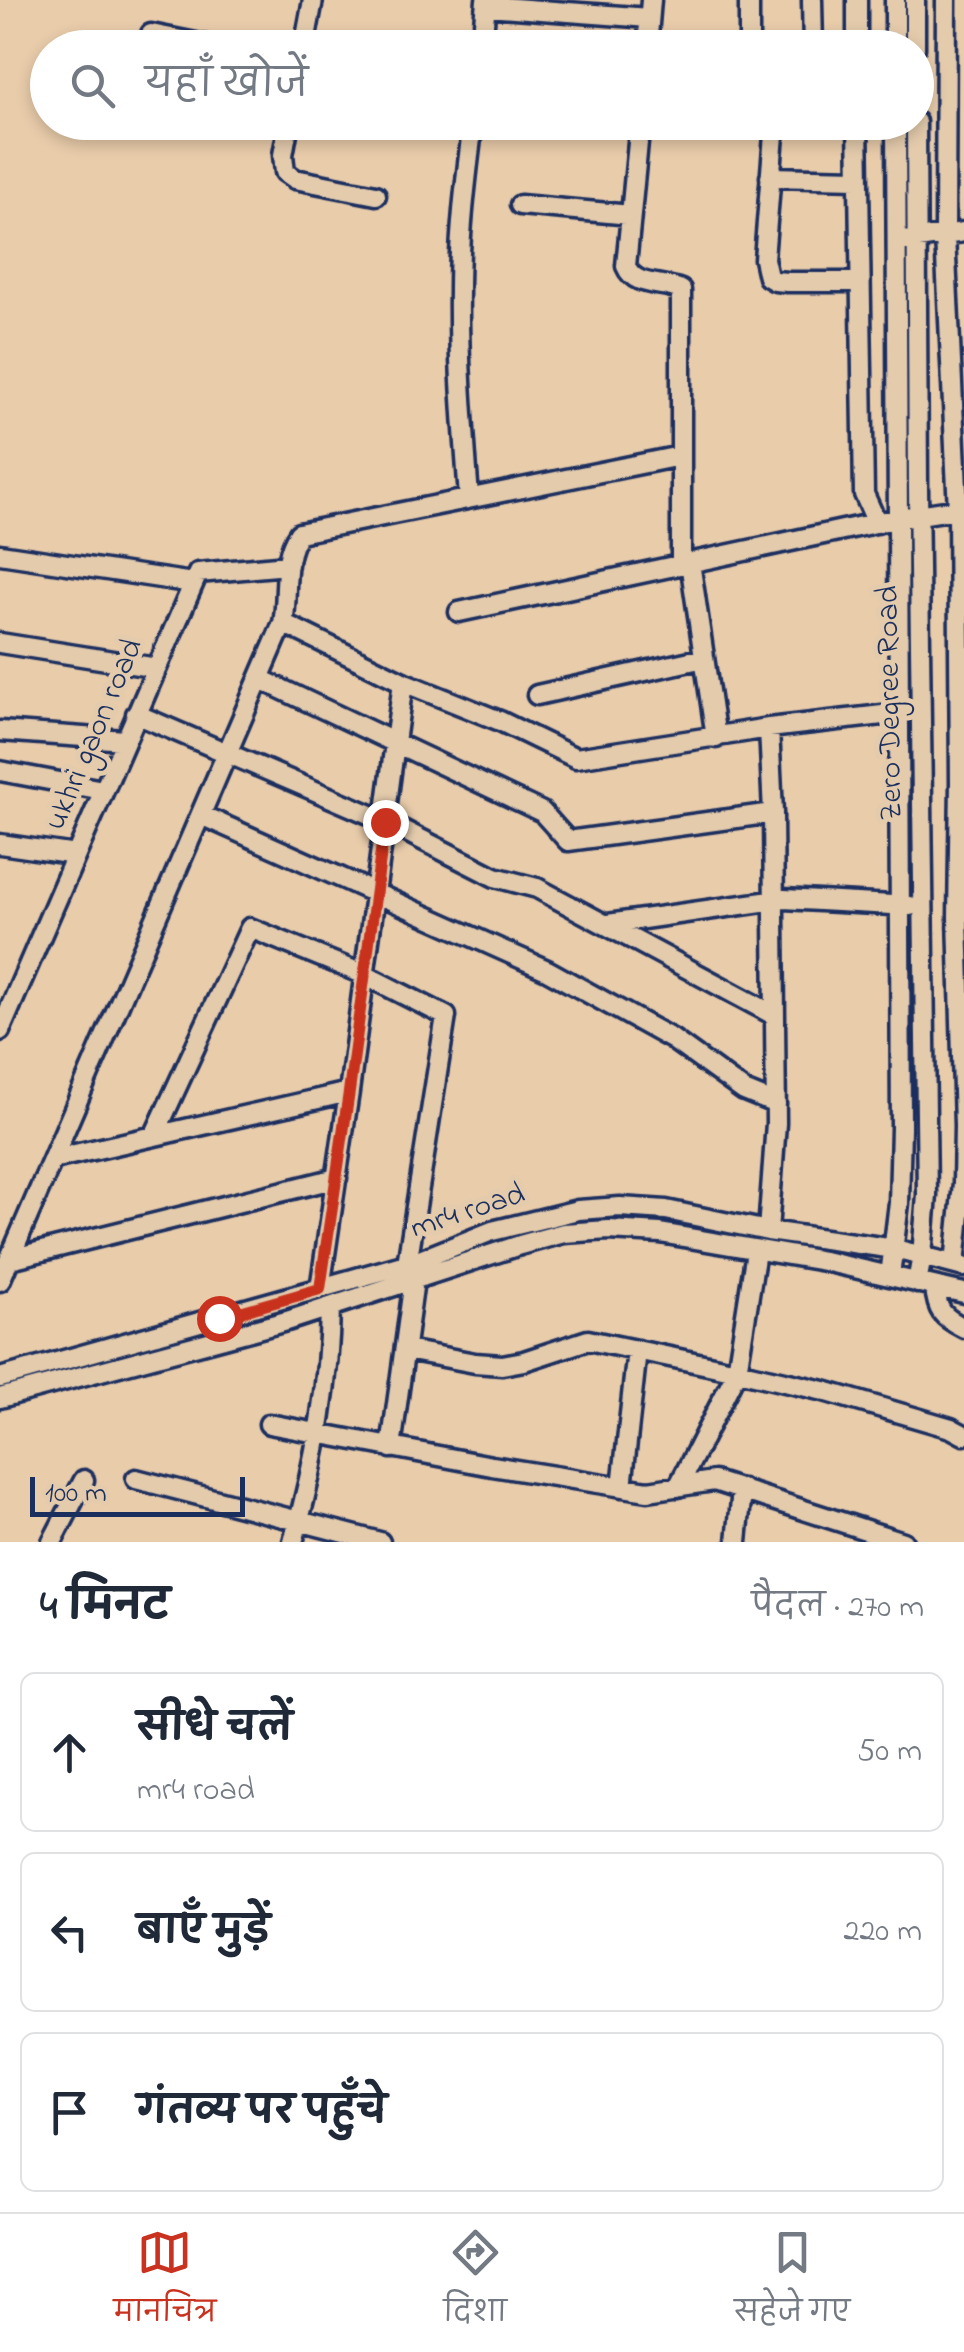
<!DOCTYPE html>
<html lang="hi">
<head>
<meta charset="utf-8">
<style>
  :root { --surface:#fff; --page:#f6f6f7; --text:#1f2937; --muted:#747a83; --line:#e0e1e3; --accent:#c8321e }
  body { margin:0; font-family:"Indie Flower","Playpen Sans Deva",sans-serif; background:var(--page); color:var(--text) }
  .scale { position:absolute; left:30px; bottom:25px; width:215px; box-sizing:border-box; padding-left:10px; border:5px solid #1b2f5e; border-top:0; font-size:28px; line-height:35px; white-space:nowrap; color:#1b2f5e; -webkit-text-stroke:8px #e4cbac; paint-order:stroke }
  .stop { position:absolute; width:30px; height:30px; margin:-22px; border:8px solid #c8321e; border-radius:50%; background:#fff }
  .stop.end { background:#c8321e; border-color:#fff; box-shadow:0 2px 10px #0008 }
  .list { margin:0; padding:0; list-style:none }
  h2 { display:flex; justify-content:space-between; align-items:center; height:130px; margin:0; padding:0 40px; font-size:42px }
  h2 small { font-size:32px; font-weight:400; color:var(--muted) }
  .list li { display:grid; grid-template-columns:65px 1fr auto; gap:30px; align-items:center; box-sizing:border-box; height:160px; margin:0 20px 20px; padding:0 20px; border:2px solid var(--line); border-radius:15px }
  .list b { display:block; font-size:38px; white-space:nowrap }
  .list p { margin:0; font-size:32px; white-space:nowrap; color:var(--muted) }
  .list em { font-size:32px; font-style:normal; color:var(--muted) }
  .icon { flex:none; width:55px; height:55px; fill:none; stroke:currentColor; stroke-width:2; stroke-linecap:round; stroke-linejoin:round }
  .map { position:relative; flex:none; width:964px; height:1542px; overflow:hidden }
  .search { position:absolute; background:var(--surface); box-shadow:0 5px 15px #0003; left:30px; right:30px; top:30px; height:110px; display:flex; align-items:center; gap:25px; box-sizing:border-box; padding:0 35px; border-radius:55px; color:var(--muted); font-size:38px }
  .sheet { height:670px; background:var(--surface) }
  nav { display:flex; justify-content:space-around; align-items:center; box-sizing:border-box; height:140px; border-top:2px solid var(--line); background:var(--surface); font-size:28px; color:var(--muted) }
  nav a { display:grid; justify-items:center; gap:5px }
  nav .on { color:var(--accent) }
  .map>svg:first-child { display:block }
  .lines { fill:none; stroke-linecap:round; stroke-linejoin:round }
  .minor-casing { stroke:#1b2f5e; stroke-width:25 }
  .minor { stroke:#e4cbac; stroke-width:18 }
  .route { stroke:#c8321e; stroke-width:12 }
  .labels { text-anchor:middle; dominant-baseline:central; stroke-width:10; stroke-linejoin:round; paint-order:stroke }
  .street-label { font-size:32px; fill:#1b2f5e; stroke:#e4cbac }
</style>
</head>
<body>
<div class="map">
<svg width="964" height="1542" viewBox="0 0 964 1542">
  <rect width="100%" height="100%" fill="#e9ccaa"/>
  <filter id="ink" filterUnits="userSpaceOnUse"><feTurbulence type="fractalNoise" baseFrequency=".01" numOctaves="2"/><feDisplacementMap in="SourceGraphic" scale="20" xChannelSelector="R" yChannelSelector="G"/><feConvolveMatrix kernelMatrix="1 2 1 2 8 2 1 2 1" color-interpolation-filters="sRGB"/></filter>
  <g filter="url(#ink)">
    <g class="lines">
      <defs>
        <path id="minor" d="M 749,0 L 749,48
          M 812,0 L 813,48
          M 857,0 L 857,48
          M 895,0 L 895,48
          M 915,0 L 915,48
          M 946,0 L 945,236 L 958,510 L 960,783 L 958,917 L 964,1126 L 963,1183 L 955,1264
          M 486,6 L 649,18
          M 151,34 L 221,48
          M 304,48 L 313,0
          M 482,48 L 486,0
          M 647,48 L 651,0
          M 289,122 L 283,155 L 285,172 L 295,179 L 376,195
          M 640,122 L 626,266 C 635,288 661,281 681,290 L 681,564
          M 775,122 L 764,259 L 768,277 L 775,281 L 787,282 L 859,282
          M 858,122 L 864,494 L 877,523
          M 916,122 L 918,488 L 927,1195 L 922,1256 L 917,1283
          M 770,177 L 858,179
          M 520,205 L 631,215
          M 905,241 L 964,232
          M 469,498 C 464,429 458,360 459,291 C 459,234 466,179 473,122
          M 0,554 L 193,583
          M 690,562 L 716,738
          M 459,612 L 899,518 L 964,508
          M 283,623 L 403,682 L 500,721 L 576,758 L 769,728 L 900,713
          M 0,643 L 157,668
          M 260,679 L 542,812 L 568,841 L 773,813
          M 537,695 L 704,658
          M 136,714 L 385,821 L 495,877 L 537,888 L 774,1015
          M 0,731 L 125,740
          M 0,771 L 103,790
          M 201,815 L 547,970 L 672,1039 L 744,1091 L 776,1104
          M 0,844 L 76,855
          M 608,924 L 784,899 L 910,906
          M 0,1031 L 198,573 L 288,565
          M 154,1136 L 250,928 L 365,975 L 446,1016 L 407,1264
          M 53,1159 L 349,1092
          M 768,1231 L 776,1123 L 773,813 L 769,728
          M 10,1259 L 337,1178
          M 890,1276 L 899,1203 L 901,1128 L 896,122
          M 0,1281 L 283,623 C 289,594 281,558 299,533 L 680,456
          M 935,1287 C 937,1311 942,1317 964,1328
          M 320,1289 L 349,1092 L 403,682
          M 406,1350 L 475,1363 L 502,1365 L 524,1361 L 588,1340 L 737,1371 L 824,1391 L 951,1428 L 964,1435
          M 0,1378 L 417,1261 L 492,1231 L 578,1210 L 620,1207 L 666,1210 L 768,1231 L 895,1249 L 964,1267
          M 0,1398 L 287,1321 L 520,1245 L 564,1233 L 609,1230 L 660,1233 L 824,1261 L 964,1293
          M 269,1424 L 492,1466 L 648,1491 L 714,1481 L 903,1542
          M 391,1448 L 414,1280
          M 136,1479 L 380,1542
          M 622,1487 L 637,1350
          M 678,1487 L 737,1371 L 756,1251
          M 52,1542 L 84,1480
          M 293,1542 C 315,1465 329,1387 330,1307
          M 737,1542 L 742,1489"/>
      </defs>
      <!-- minor casing -->
      <use href="#minor" class="minor-casing"/>
      <!-- minor -->
      <use href="#minor" class="minor"/>
    </g>
  </g>
  <g class="lines" filter="url(#ink)">
    <!-- route -->
    <path class="route" d="M 219,1318 L 320,1289 L 349,1092 L 385,822"/>
  </g>
  <g class="labels">
    <!-- street labels -->
    <g class="street-label">
      <text transform="translate(891 703) rotate(-91)">Zero Degree Road</text>
      <text transform="translate(95 735) rotate(-67)">ukhri gaon road</text>
      <text transform="translate(468 1212) rotate(-18)">mr4 road</text>
    </g>
  </g>
</svg>
<div class="scale">100 m</div>
<div class="stop" style="left:219px;top:1318px"></div>
<div class="stop end" style="left:385px;top:822px"></div>
<div class="search"><svg class="icon" aria-label="search" viewBox="0 0 24 24"><circle cx="10" cy="10" r="6"/><path d="M15 15l6 6"/></svg>यहाँ खोजें</div>
</div>
<section class="sheet">
<h2>4 मिनट<small>पैदल · 270 m</small></h2>
<ul class="list">
<li><svg class="icon" aria-label="ahead" viewBox="0 0 24 24"><path d="M12 20V5M6 11l6-6 6 6"/></svg><div><b>सीधे चलें</b><p>mr4 road</p></div><em>50 m</em></li>
<li><svg class="icon" aria-label="left" viewBox="0 0 24 24"><path d="M17 20v-9H6M10 6l-5 5 5 5"/></svg><div><b>बाएँ मुड़ें</b></div><em>220 m</em></li>
<li><svg class="icon" aria-label="arrive" viewBox="0 0 24 24"><path d="M6 21V4h12l-3 4 3 4H6"/></svg><div><b>गंतव्य पर पहुँचे</b></div></li>
</ul>
</section>
<nav>
<a class="on"><svg class="icon" aria-label="map" viewBox="0 0 24 24"><path d="M3 6l6-2 6 2 6-2v14l-6 2-6-2-6 2zM9 4v14M15 6v14"/></svg>मानचित्र</a>
<a><svg class="icon" aria-label="directions" viewBox="0 0 24 24"><path d="M12 3l9 9-9 9-9-9zM9 14v-3h6M13 9l2 2-2 2"/></svg>दिशा</a>
<a><svg class="icon" aria-label="saved" viewBox="0 0 24 24"><path d="M7 4h10v16l-5-4-5 4z"/></svg>सहेजे गए</a>
</nav>
</body>
</html>
